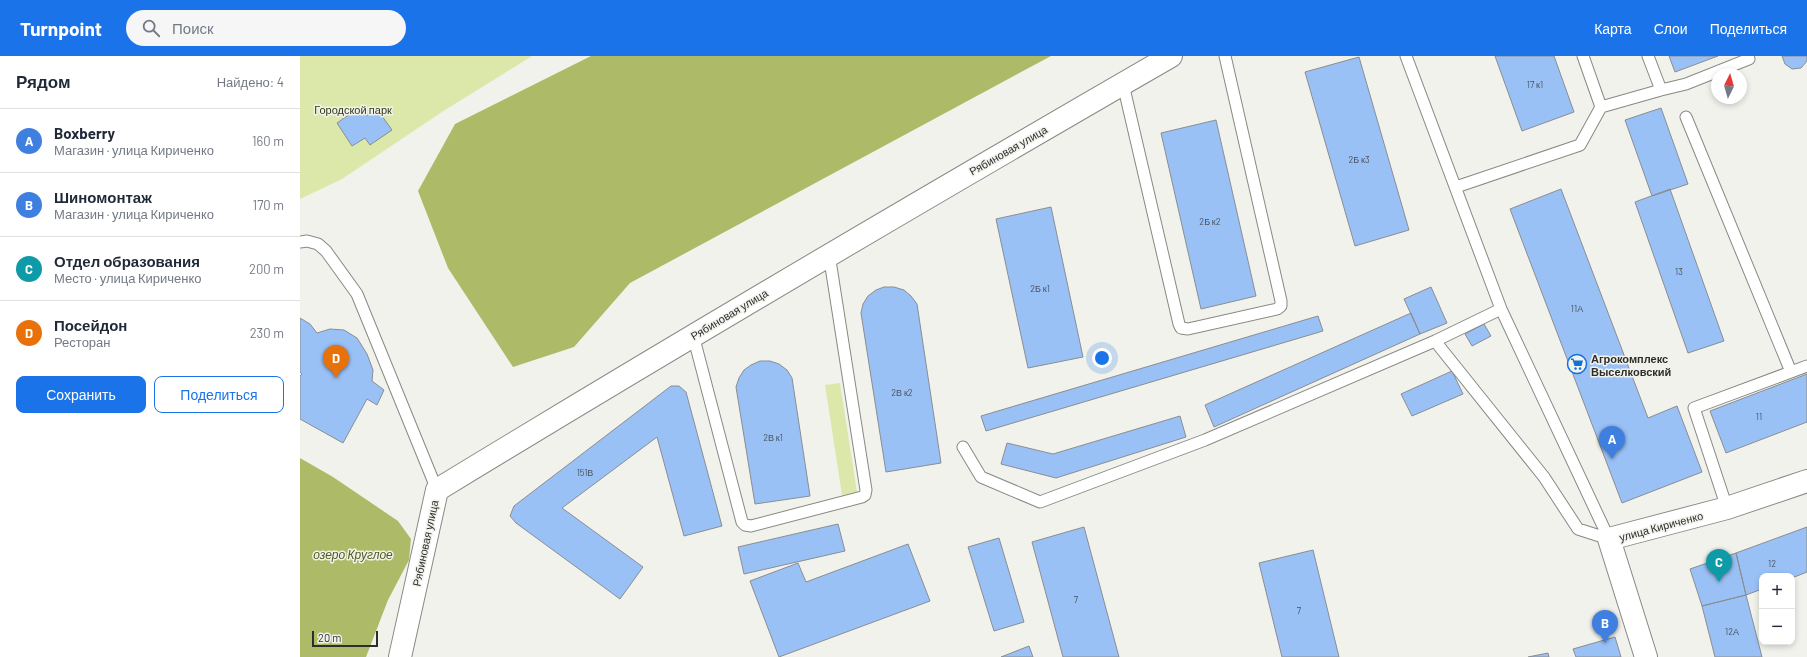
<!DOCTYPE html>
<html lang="ru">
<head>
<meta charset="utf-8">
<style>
  :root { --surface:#fff; --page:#f6f6f7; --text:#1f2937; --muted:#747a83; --line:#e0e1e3; --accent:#1a73e8 }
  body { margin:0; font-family:Barlow,sans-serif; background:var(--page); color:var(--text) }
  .controls { position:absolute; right:12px; bottom:12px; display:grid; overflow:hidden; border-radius:8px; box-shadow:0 2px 6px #0003 }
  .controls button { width:36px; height:36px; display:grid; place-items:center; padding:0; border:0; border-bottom:1px solid var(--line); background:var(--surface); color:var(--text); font:20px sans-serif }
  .compass { position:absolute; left:1411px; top:12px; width:36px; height:36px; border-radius:50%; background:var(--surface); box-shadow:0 2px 6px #0003; rotate:5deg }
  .scale { position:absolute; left:12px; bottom:10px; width:66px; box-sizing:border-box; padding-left:4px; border:2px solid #2d2e2c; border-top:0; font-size:11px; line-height:14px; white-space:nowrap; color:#2d2e2c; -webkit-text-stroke:3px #f1f2ec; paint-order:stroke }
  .you { position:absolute; left:802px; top:302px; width:14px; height:14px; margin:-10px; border:3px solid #fff; border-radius:50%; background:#1a73e8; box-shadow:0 0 0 6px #1a73e833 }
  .badge { display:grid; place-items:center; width:26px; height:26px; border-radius:50%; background:var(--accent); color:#fff; font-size:13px; font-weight:700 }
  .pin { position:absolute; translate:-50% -33px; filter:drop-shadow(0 1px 2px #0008) }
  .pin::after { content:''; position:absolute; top:21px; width:14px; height:12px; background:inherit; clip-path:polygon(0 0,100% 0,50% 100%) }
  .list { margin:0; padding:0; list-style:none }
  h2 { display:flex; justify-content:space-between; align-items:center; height:52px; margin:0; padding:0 16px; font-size:17px }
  h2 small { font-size:13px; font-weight:400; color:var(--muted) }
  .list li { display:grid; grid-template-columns:26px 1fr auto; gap:12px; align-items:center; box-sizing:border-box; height:64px; padding:0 16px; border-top:1px solid var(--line) }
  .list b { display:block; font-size:15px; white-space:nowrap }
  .list p { margin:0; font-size:13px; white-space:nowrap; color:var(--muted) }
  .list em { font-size:13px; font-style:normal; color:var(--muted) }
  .actions { display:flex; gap:8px; padding:12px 16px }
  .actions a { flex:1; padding:9px 0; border:1px solid var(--accent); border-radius:8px; text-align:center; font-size:14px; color:var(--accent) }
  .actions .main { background:var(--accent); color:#fff }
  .icon { flex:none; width:22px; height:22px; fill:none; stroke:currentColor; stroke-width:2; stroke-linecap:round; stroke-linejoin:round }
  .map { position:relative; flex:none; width:1507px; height:601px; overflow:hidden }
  header { display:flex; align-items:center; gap:24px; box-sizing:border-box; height:56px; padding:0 20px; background:var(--accent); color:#fff }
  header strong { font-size:19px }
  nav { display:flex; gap:22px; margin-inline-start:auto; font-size:14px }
  .search { width:280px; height:36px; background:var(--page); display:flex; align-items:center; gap:10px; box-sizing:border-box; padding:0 14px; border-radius:22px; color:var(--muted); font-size:15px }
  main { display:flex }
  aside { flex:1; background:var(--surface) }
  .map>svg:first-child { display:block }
  .green { fill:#dce8aa }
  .water { fill:#adbb68 }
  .building { fill:#9ac1f6; stroke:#8a8d92 }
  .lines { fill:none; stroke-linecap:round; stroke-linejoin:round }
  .service-casing { stroke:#888984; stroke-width:13 }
  .minor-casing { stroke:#888984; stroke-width:24 }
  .service { stroke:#fff; stroke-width:11 }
  .minor { stroke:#fff; stroke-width:22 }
  .labels { text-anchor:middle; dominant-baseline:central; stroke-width:3; stroke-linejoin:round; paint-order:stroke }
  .number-label { font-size:9px; fill:#48535e }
  .park-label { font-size:11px; fill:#333915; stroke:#f1f2ec }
  .street-label { font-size:11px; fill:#2d2e2c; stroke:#f1f2ec }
  .poi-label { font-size:11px; font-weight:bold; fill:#2d2e2c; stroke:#f1f2ec; text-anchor:start }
  .water-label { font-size:12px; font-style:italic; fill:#51591e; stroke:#f1f2ec }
</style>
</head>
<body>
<header>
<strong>Turnpoint</strong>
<div class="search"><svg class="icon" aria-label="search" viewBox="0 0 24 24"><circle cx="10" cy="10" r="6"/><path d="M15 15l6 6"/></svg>Поиск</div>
<nav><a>Карта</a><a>Слои</a><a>Поделиться</a></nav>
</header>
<main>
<aside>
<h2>Рядом<small>Найдено: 4</small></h2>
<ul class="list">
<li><span class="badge" style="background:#3f7fe0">A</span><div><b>Boxberry</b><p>Магазин · улица Кириченко</p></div><em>160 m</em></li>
<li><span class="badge" style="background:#3f7fe0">B</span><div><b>Шиномонтаж</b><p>Магазин · улица Кириченко</p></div><em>170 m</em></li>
<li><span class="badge" style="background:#0f9aa8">C</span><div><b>Отдел образования</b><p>Место · улица Кириченко</p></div><em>200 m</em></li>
<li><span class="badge" style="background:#e8710a">D</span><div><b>Посейдон</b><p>Ресторан</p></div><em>230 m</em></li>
</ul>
<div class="actions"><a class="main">Сохранить</a><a>Поделиться</a></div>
</aside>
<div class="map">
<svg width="1507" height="601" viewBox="0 0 1507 601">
  <rect width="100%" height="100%" fill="#f1f2ec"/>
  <!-- green -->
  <path class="green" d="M 0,0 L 232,0 L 145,54 L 42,123 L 0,143 Z
    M 540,327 L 557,436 L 542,439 L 525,329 Z"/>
  <!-- water -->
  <path class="water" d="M 291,0 L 751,0 L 330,227 L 274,291 L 213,311 L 148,212 L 118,135 L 155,68 Z
    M 0,402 L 33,421 L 98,465 L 111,483 L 109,504 L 88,544 L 66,601 L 0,601 Z"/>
  <!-- building -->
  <path class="building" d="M 1195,0 L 1254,0 L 1274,56 L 1222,75 Z
    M 1369,0 L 1418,0 L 1375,16 Z
    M 1482,0 L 1507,0 L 1507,5 L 1501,12 L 1492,13 L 1485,8 Z
    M 1059,1 L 1109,174 L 1055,190 L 1005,16 Z
    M 60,51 L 66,60 L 77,53 L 92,74 L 70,89 L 65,82 L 52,90 L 37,67 Z
    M 1361,52 L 1388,128 L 1352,140 L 1325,64 Z
    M 916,64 L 956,240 L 901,253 L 861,77 Z
    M 1261,133 L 1348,362 L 1377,350 L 1402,416 L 1322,447 L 1210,153 Z
    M 1370,133 L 1424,285 L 1388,297 L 1335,146 Z
    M 751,151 L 783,301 L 728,312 L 696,163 Z
    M 584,231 L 594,231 L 604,234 L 611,240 L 617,248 L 641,407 L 586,416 L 561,257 L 563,248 L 568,240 L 576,234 Z
    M 1131,231 L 1147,267 L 1120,278 L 1104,243 Z
    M 1111,257 L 1120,278 L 914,371 L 905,349 Z
    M 1018,260 L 1023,275 L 686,375 L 681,360 Z
    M 0,262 L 10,268 L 17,277 L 30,273 L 44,274 L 57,282 L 67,298 L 73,314 L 72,325 L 84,334 L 77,349 L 67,343 L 43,387 L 0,363 L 0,320 L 2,318 L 0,316 Z
    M 1184,268 L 1191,280 L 1172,290 L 1165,278 Z
    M 460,305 L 470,305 L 479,308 L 487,314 L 492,322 L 510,440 L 455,448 L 436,331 L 439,322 L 444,314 L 451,309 Z
    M 1152,315 L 1163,338 L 1112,360 L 1101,338 Z
    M 1507,318 L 1507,366 L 1426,397 L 1410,355 Z
    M 371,330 L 379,330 L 386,336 L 422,470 L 384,480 L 357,381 L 262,452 L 343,511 L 320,543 L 216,467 L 210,460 L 214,450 Z
    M 880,360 L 886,381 L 756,422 L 701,408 L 707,387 L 753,398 Z
    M 538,468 L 545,495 L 444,518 L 438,491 Z
    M 784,471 L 819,601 L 763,601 L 732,486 Z
    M 1507,471 L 1507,516 L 1492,522 L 1492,520 L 1462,520 L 1462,533 L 1446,539 L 1436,497 Z
    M 699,482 L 724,566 L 694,575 L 668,491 Z
    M 608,488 L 630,545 L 479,601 L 450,525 L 498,507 L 506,526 Z
    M 1013,494 L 1039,601 L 982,601 L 959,507 Z
    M 1436,497 L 1446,539 L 1402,550 L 1390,513 Z
    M 1446,539 L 1462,601 L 1415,601 L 1402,550 Z
    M 1315,581 L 1321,601 L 1276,601 L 1273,593 Z
    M 729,590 L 733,601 L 701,601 Z
    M 1248,597 L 1249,601 L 1228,601 Z"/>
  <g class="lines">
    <defs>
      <path id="service" d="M 1283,0 L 1301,51
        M 1348,0 L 1361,34 L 1386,28 L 1449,3 L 1448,0
        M 823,28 L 879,268 L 881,272 L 888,273 L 977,253 L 981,250 L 981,245 L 925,0
        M 1386,61 L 1491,316
        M 1156,131 L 1280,89 L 1301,51 L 1361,34
        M 0,186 L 7,185 L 18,188 L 26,195 L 57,238 L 137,434
        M 1201,253 L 1309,483
        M 393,279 L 442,466 L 445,469 L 451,470 L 562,441 L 565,439 L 566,434 L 529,198
        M 1135,285 L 1244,421 L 1278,473 L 1309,483
        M 663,391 L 681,421 L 740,446 L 905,384 L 1135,285 L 1201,253 L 1106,0
        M 1427,452 L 1394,352 L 1507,310"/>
      <path id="minor" d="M 100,601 L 137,434 C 380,286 625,142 871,0
        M 1346,601 L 1309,483 L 1427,452 L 1507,425"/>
    </defs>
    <!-- service casing -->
    <use href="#service" class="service-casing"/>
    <!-- minor casing -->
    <use href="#minor" class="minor-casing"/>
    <!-- service -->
    <use href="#service" class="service"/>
    <!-- minor -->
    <use href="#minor" class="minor"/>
  </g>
  <!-- icons -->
  <defs>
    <symbol id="supermarket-ring" viewBox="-11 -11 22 22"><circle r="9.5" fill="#f1f2ec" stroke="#1470d9" stroke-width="1.5"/><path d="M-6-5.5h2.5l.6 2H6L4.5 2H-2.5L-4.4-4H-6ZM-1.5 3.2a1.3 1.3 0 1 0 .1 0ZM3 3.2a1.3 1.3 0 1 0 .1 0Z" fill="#1470d9"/></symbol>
  </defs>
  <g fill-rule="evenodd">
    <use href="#supermarket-ring" x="1266" y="297" width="22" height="22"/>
  </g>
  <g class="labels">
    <!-- number labels -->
    <g class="number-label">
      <text x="1235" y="28">17 к1</text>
      <text x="1059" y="103">2Б к3</text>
      <text x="910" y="165">2Б к2</text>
      <text x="1379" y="215">13</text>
      <text x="740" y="232">2Б к1</text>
      <text x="1277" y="252">11А</text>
      <text x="602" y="336">2В к2</text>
      <text x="1459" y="360">11</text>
      <text x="473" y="381">2В к1</text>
      <text x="285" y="416">151В</text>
      <text x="1472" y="507">12</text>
      <text x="776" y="543">7</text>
      <text x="999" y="554">7</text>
      <text x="1432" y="575">12А</text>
    </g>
    <!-- park labels -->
    <g class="park-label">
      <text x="53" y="53">Городской парк</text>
    </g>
    <!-- street labels -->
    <g class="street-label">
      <text transform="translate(708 94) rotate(-30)">Рябиновая улица</text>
      <text transform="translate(429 258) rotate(-31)">Рябиновая улица</text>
      <text transform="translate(1361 470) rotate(-15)">улица Кириченко</text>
      <text transform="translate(125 487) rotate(-78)">Рябиновая улица</text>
    </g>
    <!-- poi labels -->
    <g class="poi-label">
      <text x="1291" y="302">Агрокомплекс<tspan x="1291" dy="13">Выселковский</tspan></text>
    </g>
    <!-- water labels -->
    <g class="water-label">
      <text x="53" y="498">озеро Круглое</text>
    </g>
  </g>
</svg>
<div class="controls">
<button>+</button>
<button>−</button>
</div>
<svg class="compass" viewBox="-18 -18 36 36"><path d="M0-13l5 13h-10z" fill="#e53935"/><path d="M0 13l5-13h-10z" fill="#747a83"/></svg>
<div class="scale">20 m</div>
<div class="you"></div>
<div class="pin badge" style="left:1312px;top:403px;background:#3f7fe0">A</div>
<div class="pin badge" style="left:1305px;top:587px;background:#3f7fe0">B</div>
<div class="pin badge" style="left:1419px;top:526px;background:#0f9aa8">C</div>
<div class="pin badge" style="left:36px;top:322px;background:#e8710a">D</div>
</div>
</main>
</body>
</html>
